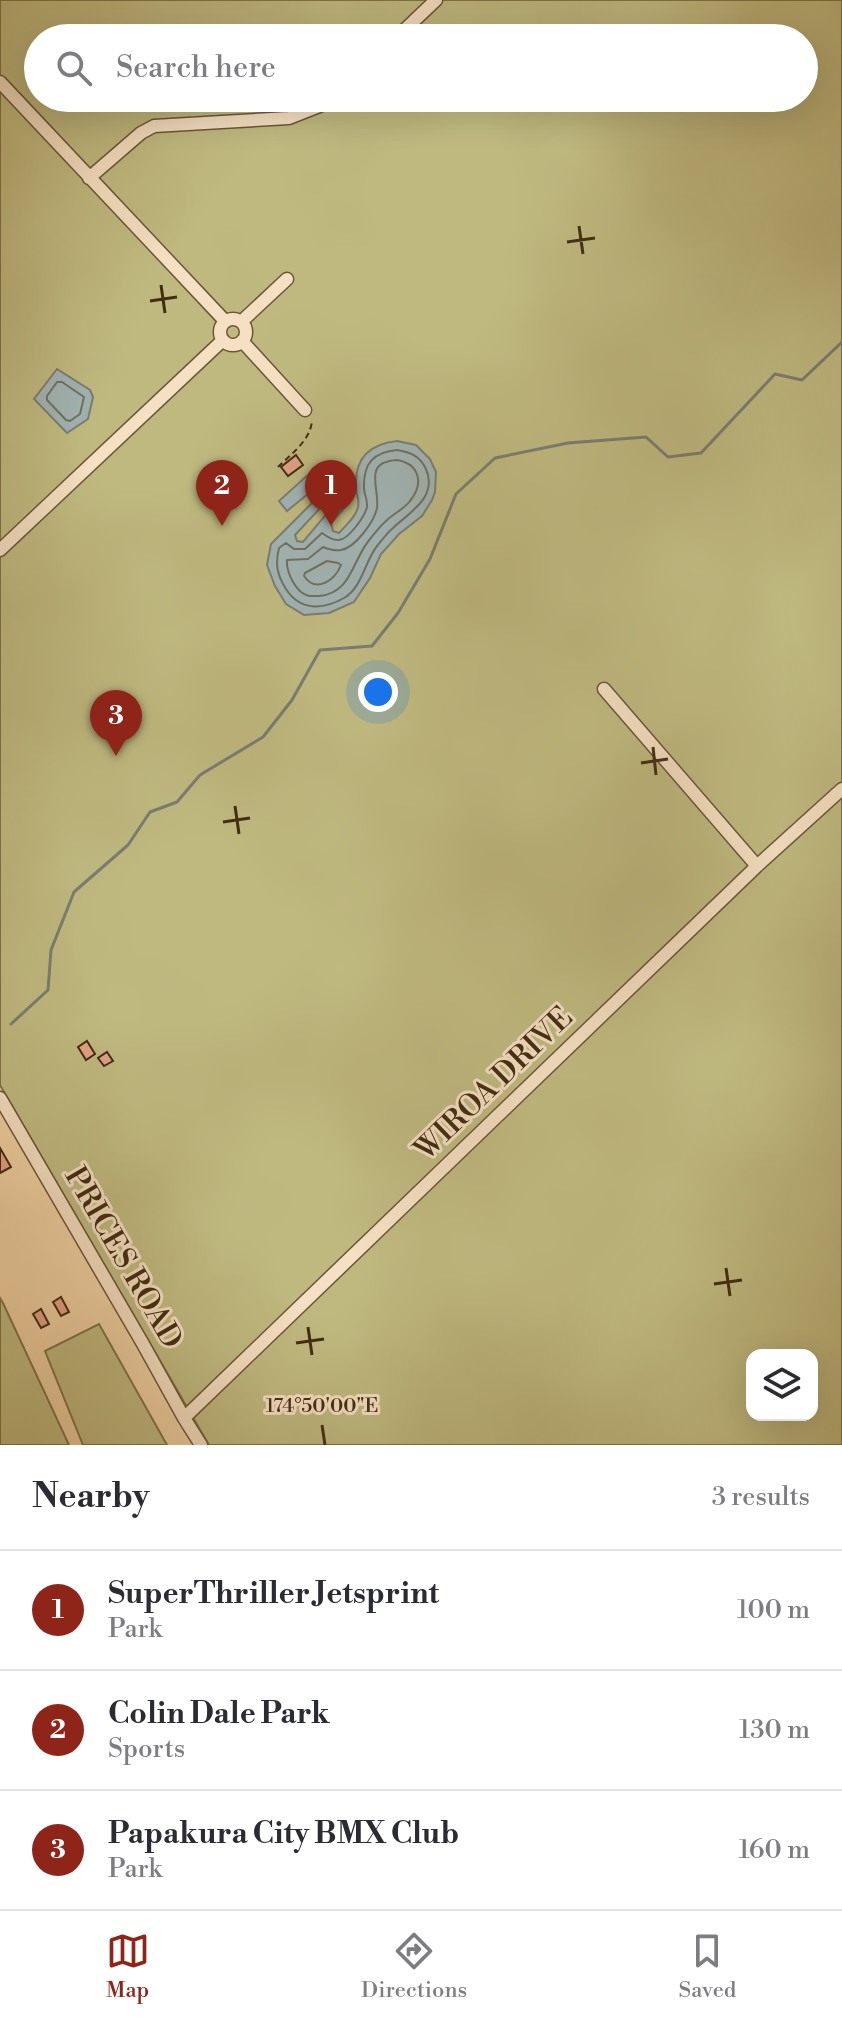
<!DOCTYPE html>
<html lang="en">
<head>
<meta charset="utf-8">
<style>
  :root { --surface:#fff; --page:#f2f2f3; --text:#2b2b33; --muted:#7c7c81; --line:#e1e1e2; --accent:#8f2418 }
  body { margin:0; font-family:"Libre Bodoni",serif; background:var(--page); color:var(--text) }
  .controls { position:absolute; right:24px; bottom:24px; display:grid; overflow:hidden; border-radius:16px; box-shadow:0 8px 32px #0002 }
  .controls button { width:72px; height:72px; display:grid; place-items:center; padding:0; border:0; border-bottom:2px solid var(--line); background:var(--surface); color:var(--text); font:40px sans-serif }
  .you { position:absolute; left:378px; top:692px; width:28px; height:28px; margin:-20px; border:6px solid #fff; border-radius:50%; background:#1a73e8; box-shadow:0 0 0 12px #1a73e833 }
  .badge { display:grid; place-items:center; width:52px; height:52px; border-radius:50%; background:var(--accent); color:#fff; font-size:26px; font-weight:700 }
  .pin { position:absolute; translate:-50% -66px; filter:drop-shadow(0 2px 4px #0008) }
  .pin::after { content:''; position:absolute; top:42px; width:28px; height:24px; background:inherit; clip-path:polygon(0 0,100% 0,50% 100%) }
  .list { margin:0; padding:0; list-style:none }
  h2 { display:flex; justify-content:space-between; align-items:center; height:104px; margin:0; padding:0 32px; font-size:34px }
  h2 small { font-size:26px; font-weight:400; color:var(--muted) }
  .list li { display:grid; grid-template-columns:52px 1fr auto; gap:24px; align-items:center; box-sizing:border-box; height:120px; padding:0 32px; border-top:2px solid var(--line) }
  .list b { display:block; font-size:30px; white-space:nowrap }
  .list p { margin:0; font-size:26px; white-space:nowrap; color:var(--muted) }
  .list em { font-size:26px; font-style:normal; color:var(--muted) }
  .icon { flex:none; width:44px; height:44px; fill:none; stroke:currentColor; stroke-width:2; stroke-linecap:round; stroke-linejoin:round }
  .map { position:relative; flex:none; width:842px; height:1445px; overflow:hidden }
  .search { position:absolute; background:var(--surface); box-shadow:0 8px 32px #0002; left:24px; right:24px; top:24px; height:88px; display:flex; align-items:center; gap:20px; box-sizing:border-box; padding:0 28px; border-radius:44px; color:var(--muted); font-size:30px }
  .sheet { height:464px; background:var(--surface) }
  nav { display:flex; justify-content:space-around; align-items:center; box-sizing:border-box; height:112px; border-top:2px solid var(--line); background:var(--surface); font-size:22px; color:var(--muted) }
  nav a { display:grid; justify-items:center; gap:4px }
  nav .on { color:var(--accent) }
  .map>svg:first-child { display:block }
  .green { fill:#bfb980; stroke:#807349; stroke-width:2; fill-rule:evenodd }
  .water { fill:#a0b3b2; stroke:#7a7d72; stroke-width:2; fill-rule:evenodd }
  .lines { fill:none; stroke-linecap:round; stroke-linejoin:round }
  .shore { stroke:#717062; stroke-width:2 }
  .stream { stroke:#7a7d72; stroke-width:3 }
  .building { fill:#e4a188; stroke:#422d12; stroke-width:2 }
  .minor-casing { stroke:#6d5636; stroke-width:15 }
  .path { stroke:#422d12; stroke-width:2; stroke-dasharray:6 4; stroke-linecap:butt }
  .minor { stroke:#f5e0c3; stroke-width:12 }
  .ticks { fill:none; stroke:#422d12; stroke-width:3 }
  .labels { text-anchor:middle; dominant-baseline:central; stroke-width:6; stroke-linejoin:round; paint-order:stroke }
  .street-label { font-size:30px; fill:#422d12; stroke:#f5e0c3 }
  .ticks-label { font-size:20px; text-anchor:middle; fill:#422d12; stroke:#f5e0c3; stroke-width:6; stroke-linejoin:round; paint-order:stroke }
</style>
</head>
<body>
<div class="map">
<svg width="842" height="1445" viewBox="0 0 842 1445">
  <rect width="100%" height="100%" fill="#efd0a2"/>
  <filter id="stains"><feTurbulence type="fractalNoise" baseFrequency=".0025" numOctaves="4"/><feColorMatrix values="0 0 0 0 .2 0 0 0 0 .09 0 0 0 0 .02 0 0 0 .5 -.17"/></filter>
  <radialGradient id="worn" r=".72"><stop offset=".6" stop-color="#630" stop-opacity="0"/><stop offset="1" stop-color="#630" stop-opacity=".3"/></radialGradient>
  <!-- green -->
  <path class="green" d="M 0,0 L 842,0 L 842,1445 L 209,1445 L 0,1085 ZM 38,38 L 804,38 L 804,98 L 38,98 ZM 752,1355 L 812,1355 L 812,1415 L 752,1415 Z
    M 0,1298 L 3,1303 L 69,1445 L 0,1445 Z
    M 99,1324 L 167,1445 L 83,1445 L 45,1351 Z"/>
  <!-- water -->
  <path class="water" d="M 57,369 L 90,390 L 93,397 L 88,419 L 67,433 L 34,399 Z
    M 397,441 L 416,445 L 430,459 L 436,472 L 435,492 L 432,500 L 422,516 L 399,534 L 381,554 L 370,578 L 354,602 L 329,613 L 304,615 L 286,604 L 275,586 L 267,565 L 271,544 L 311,504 L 312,496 L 308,494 L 287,511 L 279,501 L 320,464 L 346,490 L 350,497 L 348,504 L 331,523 L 333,531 L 339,533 C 346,525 356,517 358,507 C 360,501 356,494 356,488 C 354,458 370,444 397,441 ZM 323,481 C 329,482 339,492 339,499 L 303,542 L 297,541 L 295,535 L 324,504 L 324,500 L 315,489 Z"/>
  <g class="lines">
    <!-- shore -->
    <path class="shore" d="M 57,382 L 62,382 L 84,397 L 80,414 L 70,421 L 66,420 L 47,400 L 47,396 Z
      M 397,450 C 410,452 420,456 426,469 C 438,497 410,512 393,528 C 387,533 382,540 377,546 C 365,561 362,588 344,598 C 323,610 300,611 286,589 C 277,575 275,564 279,548 L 286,543 L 294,549 L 305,549 L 322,533 C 326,536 333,541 339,540 C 349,539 365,516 367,507 C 368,501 364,494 364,488 C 363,463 374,452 397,450 Z
      M 397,460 C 420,464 424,484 410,501 C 404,509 393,514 386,521 C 380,526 375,533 370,539 C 352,560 352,593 319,596 C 312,596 307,597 301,592 C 293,585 286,570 287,560 L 308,559 L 323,547 C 328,549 335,551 341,550 C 355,548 374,522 377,508 C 380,488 362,462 397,460 Z
      M 327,561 L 338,563 L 341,565 C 335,580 316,594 304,576 L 305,573 Z"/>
    <!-- stream -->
    <path class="stream" d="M 11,1024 L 48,990 L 51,950 L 74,892 L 128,845 L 150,812 L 177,802 L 200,775 L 263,737 L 292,700 L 320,650 L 372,646 L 398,613 L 430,559 L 456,494 L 495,458 L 568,443 L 646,437 L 668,457 L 701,453 L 775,374 L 802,380 L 842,342"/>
  </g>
  <!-- building -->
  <path class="building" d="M 296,455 L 303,465 L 288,476 L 281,467 Z
    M 87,1041 L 95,1054 L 86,1060 L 78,1047 Z
    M 107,1052 L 113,1061 L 104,1066 L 98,1058 Z
    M 0,1148 L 11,1167 L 0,1173 Z
    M 61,1297 L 69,1312 L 61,1316 L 53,1302 Z
    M 41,1309 L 49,1324 L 41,1328 L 33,1314 Z"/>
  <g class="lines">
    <defs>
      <path id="minor" d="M 396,38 L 436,0
        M 0,82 L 225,321
        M 89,178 L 141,133 L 154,126 L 289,118 L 322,105 L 331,98
        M220 332a13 13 0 1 1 26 0a13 13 0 1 1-26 0Z
        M 241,322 L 287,279
        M 242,341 L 305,410
        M 0,550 L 223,340
        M 604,689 L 757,866
        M 0,1098 L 143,1344 L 184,1418 L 201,1445
        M 184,1418 L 757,866 L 842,789"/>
    </defs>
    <!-- minor casing -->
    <use href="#minor" class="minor-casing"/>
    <!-- path -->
    <path class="path" d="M 278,467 C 291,454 310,441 312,421"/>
    <!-- minor -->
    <use href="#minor" class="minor"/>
  </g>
  <!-- ticks -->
  <path class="ticks" d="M 579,226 L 583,254M 567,242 L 595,238M 161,285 L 165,313M 150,301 L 177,297M 653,747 L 656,775M 641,763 L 668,759M 235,806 L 239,834M 223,822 L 250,818M 726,1268 L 730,1296M 714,1284 L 742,1280M 308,1327 L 312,1355M 296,1343 L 324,1339M 322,1425 L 325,1445"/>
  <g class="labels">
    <!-- street labels -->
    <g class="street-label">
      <text transform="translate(494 1084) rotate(-44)">WIROA DRIVE</text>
      <text transform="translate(123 1258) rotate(60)">PRICES ROAD</text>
    </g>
  </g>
  <g class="ticks-label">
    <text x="322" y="1412">174°50'00"E</text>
  </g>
  <rect width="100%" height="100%" filter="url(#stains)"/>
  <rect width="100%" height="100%" fill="url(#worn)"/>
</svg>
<div class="controls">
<button><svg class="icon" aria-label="layers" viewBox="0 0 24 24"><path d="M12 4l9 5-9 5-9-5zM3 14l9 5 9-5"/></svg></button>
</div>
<div class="you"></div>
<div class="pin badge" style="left:331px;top:526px">1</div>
<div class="pin badge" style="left:222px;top:526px">2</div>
<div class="pin badge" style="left:116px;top:756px">3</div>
<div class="search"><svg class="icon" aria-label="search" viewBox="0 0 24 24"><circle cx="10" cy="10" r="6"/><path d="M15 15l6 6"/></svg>Search here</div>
</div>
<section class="sheet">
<h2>Nearby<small>3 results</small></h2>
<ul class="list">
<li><span class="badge">1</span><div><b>SuperThriller Jetsprint</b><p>Park</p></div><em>100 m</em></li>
<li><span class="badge">2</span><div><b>Colin Dale Park</b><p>Sports</p></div><em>130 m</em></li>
<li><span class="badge">3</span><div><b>Papakura City BMX Club</b><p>Park</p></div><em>160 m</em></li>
</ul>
</section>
<nav>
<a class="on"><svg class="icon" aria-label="map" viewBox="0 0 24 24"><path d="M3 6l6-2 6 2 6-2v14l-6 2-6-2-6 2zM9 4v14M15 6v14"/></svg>Map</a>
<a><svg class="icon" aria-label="directions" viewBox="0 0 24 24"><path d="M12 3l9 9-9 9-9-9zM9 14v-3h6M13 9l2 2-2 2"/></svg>Directions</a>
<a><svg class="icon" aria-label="saved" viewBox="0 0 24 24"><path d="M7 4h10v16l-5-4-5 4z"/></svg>Saved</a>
</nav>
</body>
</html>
